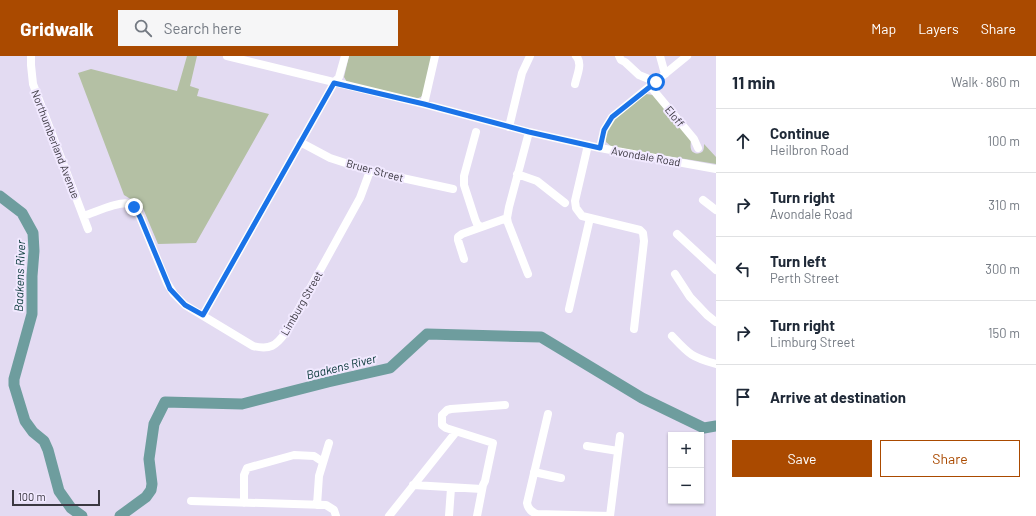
<!DOCTYPE html>
<html lang="en">
<head>
<meta charset="utf-8">
<style>
  :root { --surface:#fff; --page:#f6f6f7; --text:#1f2937; --muted:#747a83; --line:#e0e1e3; --accent:#aa4a00 }
  body { margin:0; font-family:Barlow,sans-serif; background:var(--page); color:var(--text) }
  .controls { position:absolute; right:12px; bottom:12px; display:grid; overflow:hidden; border-radius:0px; box-shadow:0 1px 3px #0004 }
  .controls button { width:36px; height:36px; display:grid; place-items:center; padding:0; border:0; border-bottom:1px solid var(--line); background:var(--surface); color:var(--text); font:20px sans-serif }
  .scale { position:absolute; left:12px; bottom:10px; width:88px; box-sizing:border-box; padding-left:4px; border:2px solid #3b3841; border-top:0; font-size:11px; line-height:14px; white-space:nowrap; color:#3b3841; -webkit-text-stroke:3px #f1e9ff; paint-order:stroke }
  .stop { position:absolute; width:12px; height:12px; margin:-9px; border:3px solid #1a73e8; border-radius:50%; background:#fff }
  .stop.end { background:#1a73e8; border-color:#fff; box-shadow:0 1px 4px #0008 }
  .list { margin:0; padding:0; list-style:none }
  h2 { display:flex; justify-content:space-between; align-items:center; height:52px; margin:0; padding:0 16px; font-size:17px }
  h2 small { font-size:13px; font-weight:400; color:var(--muted) }
  .list li { display:grid; grid-template-columns:26px 1fr auto; gap:12px; align-items:center; box-sizing:border-box; height:64px; padding:0 16px; border-top:1px solid var(--line) }
  .list b { display:block; font-size:15px; white-space:nowrap }
  .list p { margin:0; font-size:13px; white-space:nowrap; color:var(--muted) }
  .list em { font-size:13px; font-style:normal; color:var(--muted) }
  .actions { display:flex; gap:8px; padding:12px 16px }
  .actions a { flex:1; padding:9px 0; border:1px solid var(--accent); border-radius:0px; text-align:center; font-size:14px; color:var(--accent) }
  .actions .main { background:var(--accent); color:#fff }
  .icon { flex:none; width:22px; height:22px; fill:none; stroke:currentColor; stroke-width:2; stroke-linecap:round; stroke-linejoin:round }
  .map { position:relative; flex:none; width:716px; height:460px; overflow:hidden }
  header { display:flex; align-items:center; gap:24px; box-sizing:border-box; height:56px; padding:0 20px; background:var(--accent); color:#fff }
  header strong { font-size:19px }
  nav { display:flex; gap:22px; margin-inline-start:auto; font-size:14px }
  .search { width:280px; height:36px; background:var(--page); display:flex; align-items:center; gap:10px; box-sizing:border-box; padding:0 14px; border-radius:0px; color:var(--muted); font-size:15px }
  main { display:flex }
  aside { flex:1; background:var(--surface) }
  .map>svg:first-child { display:block }
  .green { fill:#b4c0a4 }
  .lines { fill:none; stroke-linecap:round; stroke-linejoin:round }
  .river { stroke:#6e9d9e; stroke-width:11 }
  .minor { stroke:#fff; stroke-width:8 }
  .route { stroke:#1a73e8; stroke-width:5 }
  .labels { text-anchor:middle; dominant-baseline:central; stroke-width:4; stroke-linejoin:round; paint-order:stroke }
  .street-label { font-size:11px; fill:#3b3841; stroke:#f1e9ff }
  .water-label { font-size:12px; font-style:italic; fill:#053536; stroke:#f1e9ff }
</style>
</head>
<body>
<header>
<strong>Gridwalk</strong>
<div class="search"><svg class="icon" aria-label="search" viewBox="0 0 24 24"><circle cx="10" cy="10" r="6"/><path d="M15 15l6 6"/></svg>Search here</div>
<nav><a>Map</a><a>Layers</a><a>Share</a></nav>
</header>
<main>
<div class="map">
<svg width="716" height="460" viewBox="0 0 716 460">
  <rect width="100%" height="100%" fill="#e3dbf2"/>
  <!-- green -->
  <path class="green" d="M 187,0 L 197,0 L 190,30 L 199,33 L 197,40 L 269,58 L 196,187 L 158,188 L 142,150 L 124,139 L 78,17 L 91,13 L 177,35 Z
    M 349,0 L 430,0 L 432,1 L 423,38 L 421,41 L 416,43 L 347,26 L 344,21 Z
    M 646,38 L 653,39 L 691,83 C 691,86 690,90 691,93 C 692,98 700,99 703,95 C 704,93 704,90 704,88 L 716,101 L 716,108 L 612,91 L 606,86 L 605,78 L 614,64 Z"/>
  <g class="lines">
    <!-- river -->
    <path class="river" d="M 0,140 L 22,157 L 33,177 L 34,195 L 32,220 L 32,258 L 14,323 L 14,329 L 25,365 L 33,376 L 44,385 L 48,394 L 59,435 L 71,452 L 82,460
      M 120,460 L 146,441 L 151,434 L 152,428 L 149,403 L 154,368 L 165,346 L 242,348 L 328,326 L 390,312 L 427,278 L 541,281 L 642,342 L 704,372 L 716,370"/>
    <!-- minor -->
    <path class="minor" d="M 31,0 L 31,9 L 33,28 L 88,173
      M 227,0 L 424,48 L 529,76 L 600,92 L 716,113
      M 619,0 L 621,4 L 625,6 L 639,19 L 656,26
      M 660,0 L 665,18
      M 575,28 C 577,19 583,7 576,0
      M 650,30 L 694,83 L 698,92
      M 424,48 L 435,0
      M 509,71 L 522,17 L 530,0
      M 476,76 L 464,120 L 464,129 L 475,163 L 477,168 L 481,171
      M 300,86 L 330,102 L 370,115 L 453,133
      M 588,89 L 575,145 L 576,152 L 582,160 L 640,174 L 643,177 L 644,185 L 634,273
      M 600,92 L 604,74 L 612,61 L 687,0
      M 517,118 L 537,125 L 565,147
      M 703,144 L 716,154
      M 83,160 C 94,157 120,144 130,148 C 135,150 138,156 140,161 L 167,227 L 174,238 L 185,249 L 253,290 C 270,294 276,290 286,276 L 360,142 L 370,115
      M 677,178 L 716,214
      M 464,203 L 458,184 L 458,181 L 462,178 L 507,162
      M 528,218 L 508,167 L 507,162 L 509,151 L 529,76
      M 675,218 L 690,241 L 707,259 L 716,266
      M 569,253 L 590,162
      M 203,259 L 334,27 L 339,21 L 345,0
      M 672,280 C 689,298 691,301 716,308
      M 548,358 L 527,447 C 528,453 531,456 537,458 L 610,460
      M 587,390 L 618,395
      M 534,416 L 561,422
      M 413,429 L 482,433
      M 191,445 L 326,449 L 334,454 L 336,460
      M 244,447 L 244,419 L 247,412 L 294,399 L 314,400 L 323,406
      M 317,449 L 319,420 L 329,387
      M 389,460 L 456,376
      M 449,460 L 451,432
      M 477,460 L 483,429 L 485,425 L 493,387 L 446,372 L 442,369 L 442,359 L 447,354 L 451,353 L 505,349
      M 610,460 L 620,380"/>
  </g>
  <g class="lines">
    <!-- route -->
    <path class="route" d="M 134,151 L 140,161 L 170,233 L 185,249 L 203,259 L 334,27 L 424,48 L 529,76 L 600,92 L 604,74 L 612,61 L 656,26"/>
  </g>
  <g class="labels">
    <!-- street labels -->
    <g class="street-label">
      <text transform="translate(675 60) rotate(50)">Eloff</text>
      <text transform="translate(56 88) rotate(69)">Northumberland Avenue</text>
      <text transform="translate(646 100) rotate(10)">Avondale Road</text>
      <text transform="translate(375 114) rotate(15)">Bruer Street</text>
      <text transform="translate(301 247) rotate(-60)">Limburg Street</text>
    </g>
    <!-- water labels -->
    <g class="water-label">
      <text transform="translate(19 220) rotate(-88)">Baakens River</text>
      <text transform="translate(341 310) rotate(-14)">Baakens River</text>
    </g>
  </g>
</svg>
<div class="controls">
<button>+</button>
<button>−</button>
</div>
<div class="scale">100 m</div>
<div class="stop" style="left:656px;top:26px"></div>
<div class="stop end" style="left:134px;top:151px"></div>
</div>
<aside>
<h2>11 min<small>Walk · 860 m</small></h2>
<ul class="list">
<li><svg class="icon" aria-label="ahead" viewBox="0 0 24 24"><path d="M12 20V5M6 11l6-6 6 6"/></svg><div><b>Continue</b><p>Heilbron Road</p></div><em>100 m</em></li>
<li><svg class="icon" aria-label="right" viewBox="0 0 24 24"><path d="M7 20v-9h11M14 6l5 5-5 5"/></svg><div><b>Turn right</b><p>Avondale Road</p></div><em>310 m</em></li>
<li><svg class="icon" aria-label="left" viewBox="0 0 24 24"><path d="M17 20v-9H6M10 6l-5 5 5 5"/></svg><div><b>Turn left</b><p>Perth Street</p></div><em>300 m</em></li>
<li><svg class="icon" aria-label="right" viewBox="0 0 24 24"><path d="M7 20v-9h11M14 6l5 5-5 5"/></svg><div><b>Turn right</b><p>Limburg Street</p></div><em>150 m</em></li>
<li><svg class="icon" aria-label="arrive" viewBox="0 0 24 24"><path d="M6 21V4h12l-3 4 3 4H6"/></svg><div><b>Arrive at destination</b></div></li>
</ul>
<div class="actions"><a class="main">Save</a><a>Share</a></div>
</aside>
</main>
</body>
</html>
